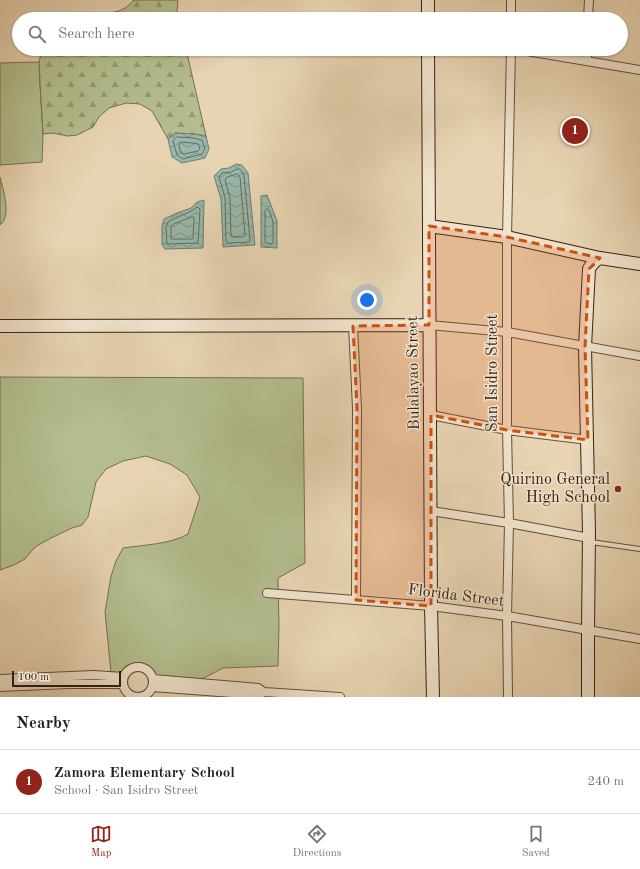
<!DOCTYPE html>
<html lang="en">
<head>
<meta charset="utf-8">
<style>
  :root { --surface:#fff; --page:#f6f6f6; --text:#222; --muted:#767676; --line:#e0e0e0; --accent:#8f2418 }
  body { margin:0; font-family:"Old Standard TT",serif; background:var(--page); color:var(--text) }
  .scale { position:absolute; left:12px; bottom:10px; width:109px; box-sizing:border-box; padding-left:4px; border:2px solid #372115; border-top:0; font-size:11px; line-height:14px; white-space:nowrap; color:#372115; -webkit-text-stroke:3px #f0e3cd; paint-order:stroke }
  .you { position:absolute; left:367px; top:300px; width:14px; height:14px; margin:-10px; border:3px solid #fff; border-radius:50%; background:#1a73e8; box-shadow:0 0 0 6px #1a73e833 }
  .badge { display:grid; place-items:center; width:26px; height:26px; border-radius:50%; background:var(--accent); color:#fff; font-size:13px; font-weight:700 }
  .pin { position:absolute; translate:-50% -50%; border:2px solid #fff; box-shadow:0 1px 4px #0006 }
  .list { margin:0; padding:0; list-style:none }
  h2 { display:flex; justify-content:space-between; align-items:center; height:52px; margin:0; padding:0 16px; font-size:17px }
  h2 small { font-size:13px; font-weight:400; color:var(--muted) }
  .list li { display:grid; grid-template-columns:26px 1fr auto; gap:12px; align-items:center; box-sizing:border-box; height:64px; padding:0 16px; border-top:1px solid var(--line) }
  .list b { display:block; font-size:15px; white-space:nowrap }
  .list p { margin:0; font-size:13px; white-space:nowrap; color:var(--muted) }
  .list em { font-size:13px; font-style:normal; color:var(--muted) }
  .icon { flex:none; width:22px; height:22px; fill:none; stroke:currentColor; stroke-width:2; stroke-linecap:round; stroke-linejoin:round }
  .map { position:relative; flex:none; width:640px; height:697px; overflow:hidden }
  .search { position:absolute; background:var(--surface); box-shadow:0 1px 3px #0004; left:12px; right:12px; top:12px; height:44px; display:flex; align-items:center; gap:10px; box-sizing:border-box; padding:0 14px; border-radius:22px; color:var(--muted); font-size:15px }
  .sheet { height:116px; background:var(--surface) }
  nav { display:flex; justify-content:space-around; align-items:center; box-sizing:border-box; height:56px; border-top:1px solid var(--line); background:var(--surface); font-size:11px; color:var(--muted) }
  nav a { display:grid; justify-items:center; gap:2px }
  nav .on { color:var(--accent) }
  .map>svg:first-child { display:block }
  .grass { fill:#b3bd8e; stroke:#756f52 }
  .forest { fill:url(#forest-firs); stroke:#756f52 }
  .water { fill:url(#water-waves); stroke:#717c6e }
  .lines { fill:none; stroke-linecap:round; stroke-linejoin:round }
  .shore { stroke:#676c60; stroke-width:1 }
  .lane-casing { stroke:#634e3c; stroke-width:6 }
  .street-casing { stroke:#634e3c; stroke-width:10 }
  .secondary-casing { stroke:#372115; stroke-width:14 }
  .lane { stroke:#f0e3cd; stroke-width:4 }
  .street { stroke:#f0e3cd; stroke-width:8 }
  .secondary { stroke:#f0e3cd; stroke-width:12 }
  .marked { fill:#cd510d; fill-opacity:0.2; stroke:#cd510d; stroke-width:3; stroke-dasharray:8 5; stroke-linejoin:round }
  .poi-dot { fill:#8f2418; stroke:#f0e3cd; stroke-width:1.5 }
  .labels { text-anchor:middle; dominant-baseline:central; stroke-width:3; stroke-linejoin:round; paint-order:stroke }
  .street-label { font-size:16px; fill:#372115; stroke:#f0e3cd }
  .poi-label { font-size:16px; fill:#372115; stroke:#f0e3cd; text-anchor:end }
</style>
</head>
<body>
<div class="map">
<svg width="640" height="697" viewBox="0 0 640 697">
  <defs>
    <pattern id="forest-firs" width="22" height="20" patternUnits="userSpaceOnUse"><rect width="22" height="20" fill="#b3bd8e"/><path d="M5 1l3.5 6h-7zM16 11l3.5 6h-7z" fill="#929973"/></pattern>
    <pattern id="water-waves" width="16" height="10" patternUnits="userSpaceOnUse"><rect width="16" height="10" fill="#97b8aa"/><path d="M0 5q4-4 8 0t8 0" fill="none" stroke="#7c9589"/></pattern>
  </defs>
  <rect width="100%" height="100%" fill="#e8d4b2"/>
  <filter id="stains"><feTurbulence type="fractalNoise" baseFrequency=".005" numOctaves="4"/><feColorMatrix values="0 0 0 0 .2 0 0 0 0 .09 0 0 0 0 .02 0 0 0 .5 -.17"/></filter>
  <radialGradient id="worn" r=".72"><stop offset=".6" stop-color="#630" stop-opacity="0"/><stop offset="1" stop-color="#630" stop-opacity=".3"/></radialGradient>
  <!-- grass -->
  <path class="grass" d="M 39,62 L 40,84 L 43,134 L 42,162 L 0,165 L 0,63 Z
    M 0,177 C 3,190 12,215 0,225 Z
    M 0,377 L 303,378 L 305,563 L 278,578 L 279,626 L 278,666 L 223,668 L 200,680 L 152,675 C 143,662 126,664 122,680 L 111,672 L 105,612 L 111,576 L 116,561 L 123,548 C 143,545 172,544 188,534 L 200,497 L 187,475 L 170,464 L 146,456 L 123,461 L 106,469 L 96,482 L 88,517 L 82,525 L 72,528 L 51,538 L 35,547 L 25,559 L 14,565 L 0,570 Z"/>
  <!-- forest -->
  <path class="forest" d="M 134,0 L 178,0 L 177,13 L 179,19 L 71,19 C 87,9 109,18 125,8 C 128,6 131,3 134,0 Z
    M 42,49 L 186,49 L 206,136 L 194,134 L 175,133 L 168,139 L 152,111 L 140,104 L 126,103 L 109,108 L 99,117 L 93,127 L 77,135 L 68,136 L 52,133 L 43,134 L 40,84 L 39,62 Z"/>
  <!-- water -->
  <path class="water" d="M 175,133 L 194,134 L 206,136 L 209,149 L 205,158 L 182,163 L 172,157 L 168,139 Z
    M 236,164 L 242,165 L 248,173 L 255,245 L 223,247 L 221,199 L 214,176 L 221,169 L 229,168 Z
    M 267,195 L 277,221 L 277,248 L 261,247 L 261,196 Z
    M 204,200 L 203,248 L 165,249 L 162,245 L 162,226 L 164,219 L 177,213 L 191,208 L 197,202 Z"/>
  <g class="lines">
    <!-- shore -->
    <path class="shore" d="M 177,137 L 193,138 L 202,140 L 205,149 L 202,154 L 183,159 L 177,155 L 173,141 Z
      M 181,142 L 192,143 L 198,144 L 200,149 L 198,151 L 184,154 L 180,151 L 179,144 Z
      M 237,169 L 240,169 L 244,175 L 250,240 L 249,242 L 228,243 L 226,241 L 225,198 L 219,177 L 222,173 L 231,172 Z
      M 237,174 L 240,177 L 245,235 L 243,237 L 233,237 L 231,236 L 230,198 L 225,180 L 226,178 Z
      M 197,207 L 199,208 L 200,209 L 198,243 L 167,244 L 166,227 L 168,222 C 177,216 189,214 197,207 Z
      M 267,209 L 269,210 L 273,222 L 273,242 L 271,244 L 266,243 L 265,242 L 265,211 Z
      M 192,217 L 194,217 L 194,219 L 193,239 L 171,239 L 171,227 L 172,225 Z"/>
    <defs>
      <path id="lane" d="M 591,542 L 640,549"/>
      <path id="street" d="M 511,19 L 511,0
        M 588,19 L 589,0
        M 515,49 L 640,70
        M 587,61 L 587,49
        M 429,325 L 507,332 L 640,356
        M 353,326 L 357,408 L 356,600
        M 431,415 L 507,430 L 588,440
        M 431,511 L 509,523 L 589,538
        M 267,593 L 431,606 L 507,616 L 640,639
        M123 682a15 15 0 1 1 30 0a15 15 0 1 1-30 0Z
        M 0,679 L 94,675 L 123,677
        M 153,679 L 258,688 L 264,692
        M 0,687 L 68,684 L 123,684
        M 152,687 L 259,695 L 264,692 L 340,697
        M 508,697 L 507,616 L 509,523 L 507,430 L 507,237 L 511,49"/>
      <path id="secondary" d="M 428,19 L 428,0
        M 428,49 L 431,606 L 433,697
        M 429,226 L 507,237 L 600,258 L 640,264
        M 0,326 L 429,325
        M 588,697 L 588,631 L 589,533 L 585,347 L 589,269 C 592,264 594,260 600,258"/>
    </defs>
    <!-- lane casing -->
    <use href="#lane" class="lane-casing"/>
    <!-- street casing -->
    <use href="#street" class="street-casing"/>
    <!-- secondary casing -->
    <use href="#secondary" class="secondary-casing"/>
    <!-- lane -->
    <use href="#lane" class="lane"/>
    <!-- street -->
    <use href="#street" class="street"/>
    <!-- secondary -->
    <use href="#secondary" class="secondary"/>
  </g>
  <!-- marked area -->
  <path class="marked" d="M 429,226 L 507,237 L 600,258 L 589,269 L 585,347 L 588,440 L 507,430 L 431,415 L 431,606 L 356,600 L 357,408 L 353,326 L 429,325 Z"/>
  <!-- markers -->
  <circle class="poi-dot" cx="618" cy="489" r="4"/>
  <g class="labels">
    <!-- street labels -->
    <g class="street-label">
      <text transform="translate(414 373) rotate(-91)">Bulalayao Street</text>
      <text transform="translate(493 373) rotate(-90)">San Isidro Street</text>
      <text transform="translate(456 596) rotate(7)">Florida Street</text>
    </g>
    <!-- poi labels -->
    <g class="poi-label">
      <text x="610" y="480">Quirino General<tspan x="610" dy="18">High School</tspan></text>
    </g>
  </g>
  <rect width="100%" height="100%" filter="url(#stains)"/>
  <rect width="100%" height="100%" fill="url(#worn)"/>
</svg>
<div class="scale">100 m</div>
<div class="you"></div>
<div class="pin badge" style="left:575px;top:131px">1</div>
<div class="search"><svg class="icon" aria-label="search" viewBox="0 0 24 24"><circle cx="10" cy="10" r="6"/><path d="M15 15l6 6"/></svg>Search here</div>
</div>
<section class="sheet">
<h2>Nearby<small></small></h2>
<ul class="list">
<li><span class="badge">1</span><div><b>Zamora Elementary School</b><p>School · San Isidro Street</p></div><em>240 m</em></li>
</ul>
</section>
<nav>
<a class="on"><svg class="icon" aria-label="map" viewBox="0 0 24 24"><path d="M3 6l6-2 6 2 6-2v14l-6 2-6-2-6 2zM9 4v14M15 6v14"/></svg>Map</a>
<a><svg class="icon" aria-label="directions" viewBox="0 0 24 24"><path d="M12 3l9 9-9 9-9-9zM9 14v-3h6M13 9l2 2-2 2"/></svg>Directions</a>
<a><svg class="icon" aria-label="saved" viewBox="0 0 24 24"><path d="M7 4h10v16l-5-4-5 4z"/></svg>Saved</a>
</nav>
</body>
</html>
